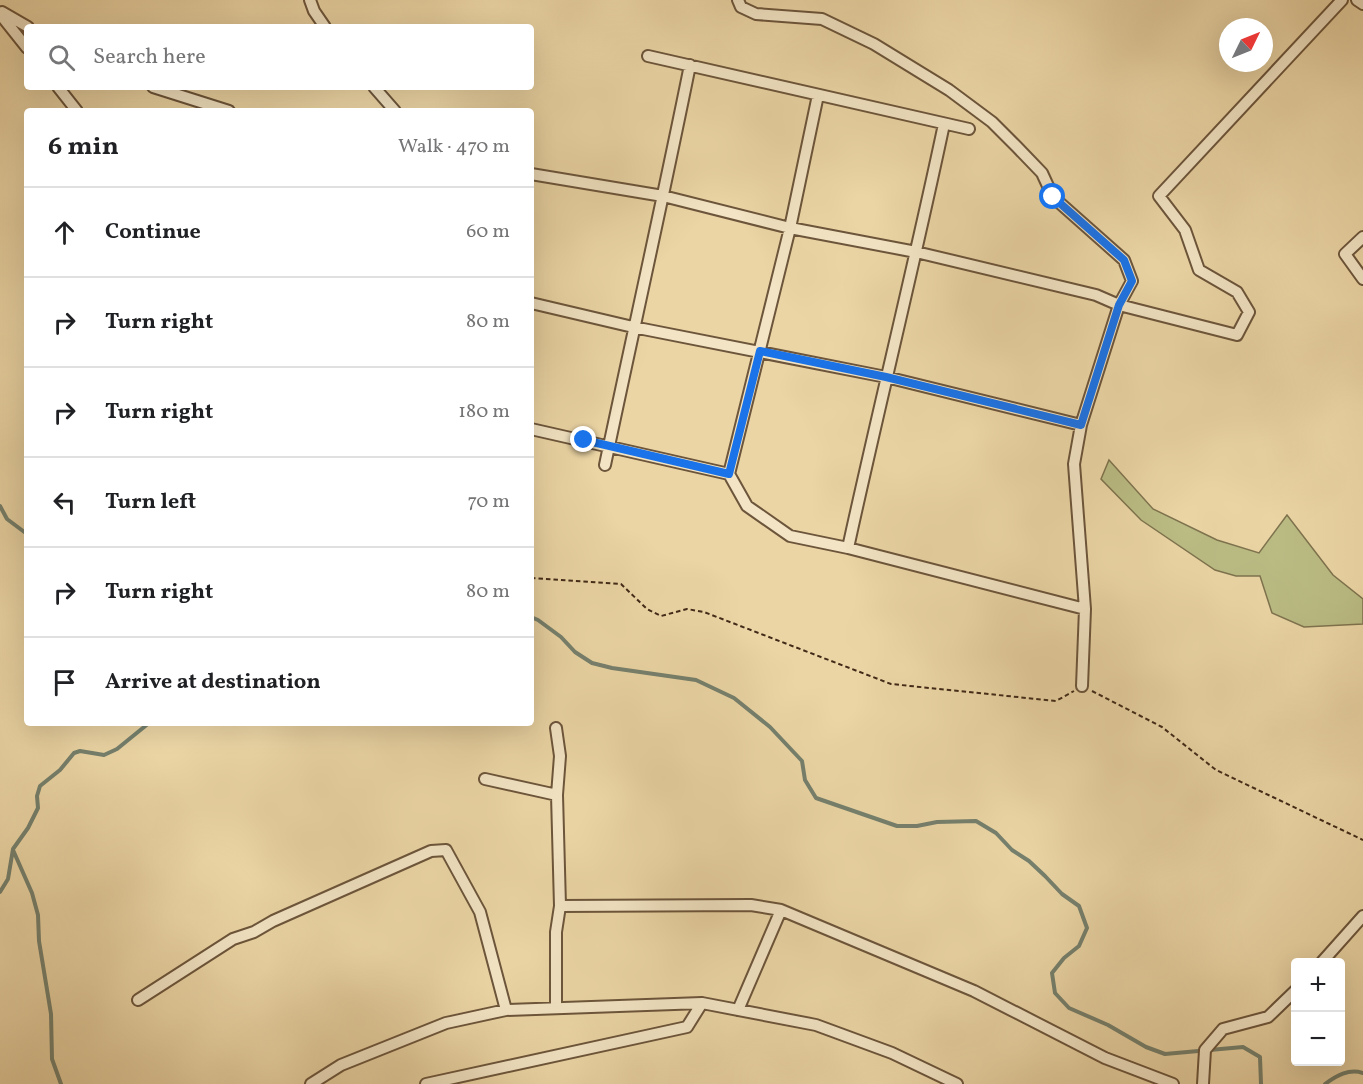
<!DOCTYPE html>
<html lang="en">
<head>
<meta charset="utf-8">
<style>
  :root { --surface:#fff; --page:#f6f6f6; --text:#202124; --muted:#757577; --line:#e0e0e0 }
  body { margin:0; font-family:Vollkorn,serif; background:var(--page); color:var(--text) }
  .controls { position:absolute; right:18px; bottom:18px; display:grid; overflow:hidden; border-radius:6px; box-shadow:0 6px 24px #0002 }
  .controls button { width:54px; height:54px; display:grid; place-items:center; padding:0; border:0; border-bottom:2px solid var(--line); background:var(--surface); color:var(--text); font:30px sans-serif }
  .compass { position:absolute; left:1219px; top:18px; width:54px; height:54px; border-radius:50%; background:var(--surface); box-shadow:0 6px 24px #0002; rotate:47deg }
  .stop { position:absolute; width:18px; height:18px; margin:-14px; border:4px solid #1a73e8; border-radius:50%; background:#fff }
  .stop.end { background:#1a73e8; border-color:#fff; box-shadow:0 2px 6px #0008 }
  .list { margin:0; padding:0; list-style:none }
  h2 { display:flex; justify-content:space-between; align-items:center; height:78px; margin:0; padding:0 24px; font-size:26px }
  h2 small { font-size:20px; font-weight:400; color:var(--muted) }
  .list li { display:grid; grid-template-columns:39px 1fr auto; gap:18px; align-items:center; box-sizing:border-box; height:90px; padding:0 24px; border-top:2px solid var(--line) }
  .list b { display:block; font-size:22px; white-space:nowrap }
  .list em { font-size:20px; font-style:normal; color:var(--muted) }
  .icon { flex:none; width:33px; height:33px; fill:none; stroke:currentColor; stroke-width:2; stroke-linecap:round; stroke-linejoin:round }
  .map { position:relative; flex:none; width:1363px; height:1084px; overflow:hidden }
  .search { position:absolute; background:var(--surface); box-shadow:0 6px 24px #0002; left:24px; top:24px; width:510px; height:66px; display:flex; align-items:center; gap:15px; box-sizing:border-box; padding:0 21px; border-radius:6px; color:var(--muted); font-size:22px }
  .panel { position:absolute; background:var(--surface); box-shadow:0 6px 24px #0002; left:24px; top:108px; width:510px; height:618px; border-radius:6px }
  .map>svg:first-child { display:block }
  .green { fill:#babc84; stroke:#7e734e; stroke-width:1.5 }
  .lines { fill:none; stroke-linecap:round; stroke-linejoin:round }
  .stream { stroke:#75806d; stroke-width:4 }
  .minor-casing { stroke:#6c553b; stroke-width:14 }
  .path { stroke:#412a18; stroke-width:2; stroke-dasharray:4.5 3; stroke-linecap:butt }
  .minor { stroke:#f2e4c4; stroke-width:10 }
  .route { stroke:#1a73e8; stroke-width:8 }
</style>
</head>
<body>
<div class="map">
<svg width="1363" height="1084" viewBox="0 0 1363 1084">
  <rect width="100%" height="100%" fill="#ebd5a5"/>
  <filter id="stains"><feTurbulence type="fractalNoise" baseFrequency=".00333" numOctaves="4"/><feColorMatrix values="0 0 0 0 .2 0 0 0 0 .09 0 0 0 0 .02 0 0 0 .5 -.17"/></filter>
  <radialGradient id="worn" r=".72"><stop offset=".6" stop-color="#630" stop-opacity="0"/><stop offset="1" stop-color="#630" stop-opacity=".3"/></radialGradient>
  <!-- green -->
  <path class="green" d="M 1109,460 L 1153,509 L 1217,540 L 1259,553 L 1287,515 L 1333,575 L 1363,599 L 1363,624 L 1304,627 L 1272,613 L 1260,576 L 1236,576 L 1215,570 L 1141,520 L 1101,479 Z"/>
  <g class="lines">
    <!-- stream -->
    <path class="stream" d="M 0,506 L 7,519 L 27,534
      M 531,617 L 538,620 L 561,637 L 575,652 L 592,663 L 612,668 L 696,680 L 734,698 L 770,727 L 802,761 L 805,780 L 816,798 L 897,826 L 917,826 L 937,822 L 976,821 L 996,833 L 1012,850 L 1029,861 L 1045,876 L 1062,894 L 1079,906 L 1087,928 L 1079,946 L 1064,958 L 1052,973 L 1055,993 L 1069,1008 L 1108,1025 L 1146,1047 L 1165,1054 L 1243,1047 L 1260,1057 L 1261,1084
      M 13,850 L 32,893 L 38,915 L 39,941 L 51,1014 L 52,1059 L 61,1084
      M 0,892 L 8,879 L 13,849 L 28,828 L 38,808 L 37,796 L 40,786 L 60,770 L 74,753 L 80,751 L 104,755 L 117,749 L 149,723
      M 1325,1084 C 1336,1076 1349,1068 1363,1073"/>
    <defs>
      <path id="minor" d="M 310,0 L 314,11 L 325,27
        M 738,0 L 741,7 L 756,14 L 822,19 L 874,44 L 949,90 L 992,122 L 1017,147 L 1042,173 L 1053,197 L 1124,260 L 1132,281 L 1119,305 L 1081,425 L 1074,464 L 1085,609 L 1082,686
        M 1357,0 L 1363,4
        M 2,12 L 28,27
        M 0,14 L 27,48
        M 648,56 L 969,129
        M 58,87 L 77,111
        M 153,87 L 229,111
        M 374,87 L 395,111
        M 818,95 L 790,228 L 729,474 L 747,506 L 790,536 L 848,548
        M 944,124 C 914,266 879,406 848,548 L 1085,609
        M 531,174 L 663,196 L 790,228 L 916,252 L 1096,295 L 1119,305 L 1237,335 L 1249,312 L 1237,292 L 1199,270 L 1185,230 L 1159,196 L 1342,0
        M 1363,237 L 1345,254 L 1363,279
        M 531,303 L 633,327 L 886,377 L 1081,425
        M 531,429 L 729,474
        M 605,465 C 633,332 663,199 690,65
        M 485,779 L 557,795
        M 560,906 L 751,905 L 781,910 L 974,991 L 1105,1058 L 1173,1084
        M 1322,962 L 1363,916
        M 138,1000 L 233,939 L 254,932 L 273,921 L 431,851 L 446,850 L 480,912 L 506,1010
        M 556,1008 L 556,932 L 560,906 L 557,795 L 560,756 L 556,728
        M 738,1010 L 781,910
        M 311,1084 L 341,1065 L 446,1023 L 506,1010 L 702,1003 L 816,1025 L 892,1053 L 957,1084
        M 426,1084 L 687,1027 L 702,1003
        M 1203,1084 L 1205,1050 L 1223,1029 L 1268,1017 L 1296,990"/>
    </defs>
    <!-- minor casing -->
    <use href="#minor" class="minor-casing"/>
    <!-- path -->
    <path class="path" d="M 531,578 L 621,584 L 647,609 L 661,616 L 687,609 L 704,612 L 891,684 L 1056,701 L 1074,691
      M 1092,691 L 1162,727 L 1216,770 L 1363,840"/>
    <!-- minor -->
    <use href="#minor" class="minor"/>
  </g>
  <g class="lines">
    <!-- route -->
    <path class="route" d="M 584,440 L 729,474 L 760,351 L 886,377 L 1081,425 L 1119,305 L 1132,281 L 1124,260 L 1053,197"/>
  </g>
  <rect width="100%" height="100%" filter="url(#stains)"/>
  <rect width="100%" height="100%" fill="url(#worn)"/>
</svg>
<div class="controls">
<button>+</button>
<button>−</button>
</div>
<svg class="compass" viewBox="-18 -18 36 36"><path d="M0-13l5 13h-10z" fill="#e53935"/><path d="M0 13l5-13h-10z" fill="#757577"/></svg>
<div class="stop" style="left:1053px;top:197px"></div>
<div class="stop end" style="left:584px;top:440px"></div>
<div class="search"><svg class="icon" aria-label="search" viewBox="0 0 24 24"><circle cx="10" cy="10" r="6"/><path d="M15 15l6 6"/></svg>Search here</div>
<section class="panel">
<h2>6 min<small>Walk · 470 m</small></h2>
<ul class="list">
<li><svg class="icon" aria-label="ahead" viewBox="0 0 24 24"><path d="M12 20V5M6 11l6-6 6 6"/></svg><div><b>Continue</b></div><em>60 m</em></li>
<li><svg class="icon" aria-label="right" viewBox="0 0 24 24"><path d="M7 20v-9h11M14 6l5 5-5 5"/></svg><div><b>Turn right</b></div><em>80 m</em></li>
<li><svg class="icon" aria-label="right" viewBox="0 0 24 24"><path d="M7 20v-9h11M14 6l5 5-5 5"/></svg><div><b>Turn right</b></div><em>180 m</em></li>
<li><svg class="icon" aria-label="left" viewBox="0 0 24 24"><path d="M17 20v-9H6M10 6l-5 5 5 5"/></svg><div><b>Turn left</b></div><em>70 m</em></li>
<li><svg class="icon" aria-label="right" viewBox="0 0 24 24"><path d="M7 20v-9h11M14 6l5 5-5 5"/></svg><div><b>Turn right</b></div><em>80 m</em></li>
<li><svg class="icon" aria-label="arrive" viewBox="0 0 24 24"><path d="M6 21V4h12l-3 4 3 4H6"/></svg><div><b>Arrive at destination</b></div></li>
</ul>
</section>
</div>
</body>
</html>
